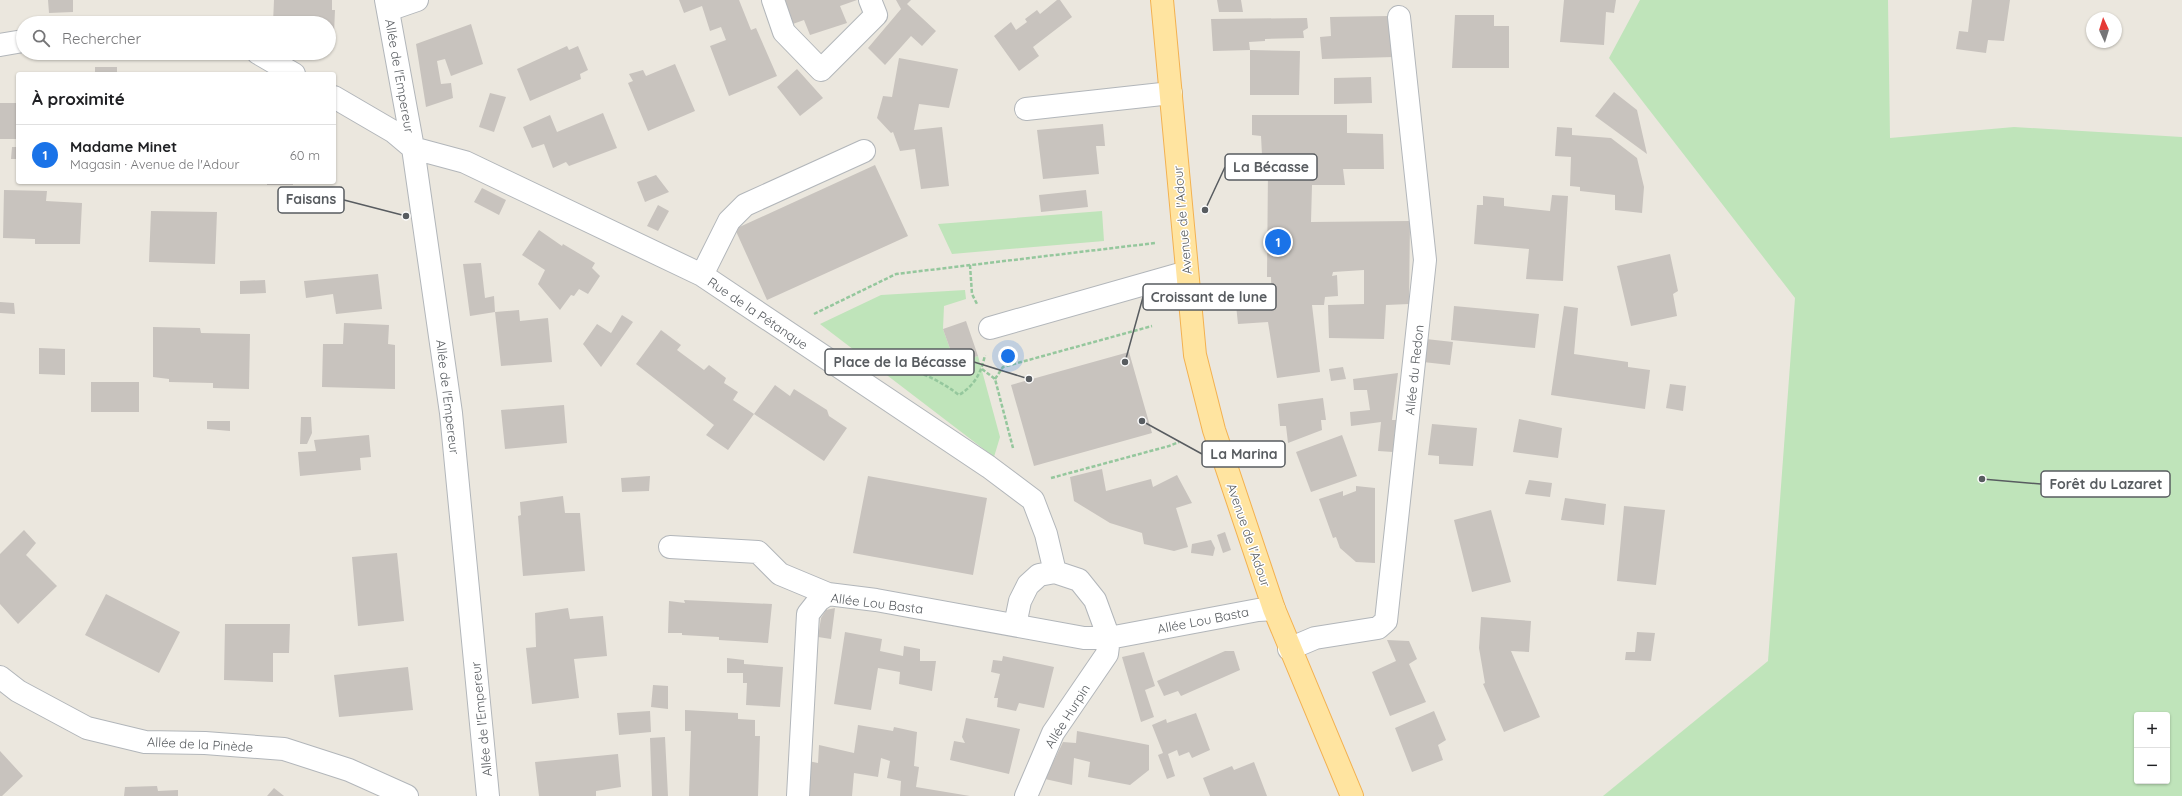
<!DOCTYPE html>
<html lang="fr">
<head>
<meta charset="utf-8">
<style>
  :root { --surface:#fff; --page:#f6f6f6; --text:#202124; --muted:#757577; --line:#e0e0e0; --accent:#1a73e8 }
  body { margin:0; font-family:Quicksand,sans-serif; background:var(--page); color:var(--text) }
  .controls { position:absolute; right:12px; bottom:12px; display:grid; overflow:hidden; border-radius:4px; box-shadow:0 1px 3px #0004 }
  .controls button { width:36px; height:36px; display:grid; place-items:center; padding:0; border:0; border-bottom:1px solid var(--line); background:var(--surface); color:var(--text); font:20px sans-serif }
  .compass { position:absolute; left:2086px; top:12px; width:36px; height:36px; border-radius:50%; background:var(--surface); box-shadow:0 1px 3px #0004; rotate:356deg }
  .you { position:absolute; left:1008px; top:356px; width:14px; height:14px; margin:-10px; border:3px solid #fff; border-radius:50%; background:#1a73e8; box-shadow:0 0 0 6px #1a73e833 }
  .badge { display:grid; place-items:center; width:26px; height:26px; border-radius:50%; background:var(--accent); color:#fff; font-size:13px; font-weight:700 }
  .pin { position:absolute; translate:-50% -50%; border:2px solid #fff; box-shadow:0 1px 4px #0006 }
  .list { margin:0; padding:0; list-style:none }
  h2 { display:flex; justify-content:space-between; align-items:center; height:52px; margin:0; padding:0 16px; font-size:17px }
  h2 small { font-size:13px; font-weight:400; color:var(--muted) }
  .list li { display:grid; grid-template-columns:26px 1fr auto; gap:12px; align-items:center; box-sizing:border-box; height:60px; padding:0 16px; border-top:1px solid var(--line) }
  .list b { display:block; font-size:15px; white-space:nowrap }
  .list p { margin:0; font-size:13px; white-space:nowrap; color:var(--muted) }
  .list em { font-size:13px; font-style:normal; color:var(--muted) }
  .icon { flex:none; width:22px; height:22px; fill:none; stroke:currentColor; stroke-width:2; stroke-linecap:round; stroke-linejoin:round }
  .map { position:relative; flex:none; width:2182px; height:796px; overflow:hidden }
  .search { position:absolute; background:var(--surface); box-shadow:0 1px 3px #0004; left:16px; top:16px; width:320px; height:44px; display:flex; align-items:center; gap:10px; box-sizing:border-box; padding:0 14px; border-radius:22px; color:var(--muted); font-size:15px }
  .panel { position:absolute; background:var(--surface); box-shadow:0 1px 3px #0004; left:16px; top:72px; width:320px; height:112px; border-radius:4px }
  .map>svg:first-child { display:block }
  .green { fill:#bfe4ba; fill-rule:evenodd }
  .building { fill:#c8c3be }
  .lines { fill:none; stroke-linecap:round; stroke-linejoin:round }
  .minor-casing { stroke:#b2b6ba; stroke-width:24 }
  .major-casing { stroke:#f3b150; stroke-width:24 }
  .path { stroke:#95c79d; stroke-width:2.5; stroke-dasharray:4 2; stroke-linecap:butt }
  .minor { stroke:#fff; stroke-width:22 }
  .major { stroke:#ffe4a0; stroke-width:22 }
  .labels { text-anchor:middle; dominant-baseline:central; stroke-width:3; stroke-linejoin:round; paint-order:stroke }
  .street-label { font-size:13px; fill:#585c60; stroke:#fff }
  .leader { fill:none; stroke:#585c60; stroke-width:1.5 }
  .callout-dot { fill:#585c60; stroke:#fff; stroke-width:1.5 }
  .callout { fill:#fff; stroke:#585c60; stroke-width:1.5 }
  .callout-label { font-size:14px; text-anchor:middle; font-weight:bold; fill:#585c60 }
</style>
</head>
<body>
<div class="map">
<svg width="2182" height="796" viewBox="0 0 2182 796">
  <rect width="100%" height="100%" fill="#ebe7de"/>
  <!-- green -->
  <path class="green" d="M 1640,0 L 1888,0 L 1890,138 L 2014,127 L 2182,137 L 2182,796 L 1603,796 L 1768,661 L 1795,298 L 1609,58 ZM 2137,715 L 2167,715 L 2167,781 L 2137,781 Z
    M 1102,211 L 1104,241 L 952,254 L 938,224 Z
    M 965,290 L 966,299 L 944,306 L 943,329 L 955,363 L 978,356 L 1000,437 L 994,457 L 820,324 L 881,295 Z"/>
  <!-- building -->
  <path class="building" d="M 48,0 L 73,0 L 73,12 L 49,13 Z
    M 274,0 L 332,0 L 332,10 L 335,10 L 334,34 L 329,34 L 329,23 L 273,23 Z
    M 679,0 L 739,0 L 751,30 L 756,28 L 777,76 L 729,96 L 710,46 L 726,40 L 721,27 L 710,31 L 702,6 L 684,13 Z
    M 781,0 L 857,0 L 840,6 L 847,23 L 810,35 L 804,20 L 790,25 Z
    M 896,0 L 911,0 L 907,4 L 936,31 L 922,46 L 911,36 L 885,65 L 868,48 L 901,9 Z
    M 1057,0 L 1060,0 L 1072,17 L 1033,47 L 1039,56 L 1019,71 L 994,36 L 1011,22 L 1016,30 L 1027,22 L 1025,19 L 1037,10 L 1040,14 Z
    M 1217,0 L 1241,0 L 1243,12 L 1219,12 Z
    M 1564,0 L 1616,0 L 1614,13 L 1606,12 L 1604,45 L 1560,42 Z
    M 1972,0 L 2010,0 L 2004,41 L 1988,40 L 1986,53 L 1956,49 L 1959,31 L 1968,32 Z
    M 1455,15 L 1494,15 L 1494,26 L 1509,26 L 1509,68 L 1452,68 Z
    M 1389,16 L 1394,57 L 1322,59 L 1320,37 L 1331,36 L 1330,17 Z
    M 1307,18 L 1308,28 L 1303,31 L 1304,38 L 1265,39 L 1265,41 L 1249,42 L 1250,50 L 1300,51 L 1299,95 L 1250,95 L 1250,50 L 1213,51 L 1211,19 Z
    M 471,24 L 483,64 L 451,76 L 445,59 L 437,61 L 441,84 L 451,83 L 453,98 L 426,107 L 416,44 Z
    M 567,46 L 569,50 L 578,46 L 588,70 L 580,74 L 581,79 L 530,101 L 517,69 Z
    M 899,58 L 958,69 L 949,108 L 919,104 L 914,130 L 942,127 L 949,186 L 921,189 L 915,149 L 900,151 L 893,132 L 891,133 L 877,118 L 883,96 L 892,97 Z
    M 675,64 L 695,111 L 648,131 L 628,83 L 633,81 L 629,74 L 643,70 L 646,76 Z
    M 95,67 L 117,67 L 117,74 L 95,74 Z
    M 797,69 L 823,98 L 800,116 L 777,87 Z
    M 1371,77 L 1372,103 L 1334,104 L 1334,78 Z
    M 1614,92 L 1637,110 L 1647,154 L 1595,116 Z
    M 490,93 L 506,97 L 494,132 L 479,127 Z
    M 0,103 L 18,103 L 18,139 L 0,139 Z
    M 603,113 L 617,148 L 569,166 L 566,162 L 553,168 L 544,144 L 532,148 L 523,127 L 550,115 L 557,132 Z
    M 1252,115 L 1347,115 L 1347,133 L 1383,134 L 1384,169 L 1343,169 L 1345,185 L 1312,185 L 1311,222 L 1410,221 L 1409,304 L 1386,305 L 1384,339 L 1329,338 L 1328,305 L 1364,304 L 1364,270 L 1333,272 L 1332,276 L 1337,275 L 1338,296 L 1325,297 L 1324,305 L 1312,305 L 1320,372 L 1277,378 L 1268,322 L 1238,324 L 1236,305 L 1272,305 L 1271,277 L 1267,277 L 1268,169 L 1313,169 L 1313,155 L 1262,155 L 1261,136 L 1252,135 Z
    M 1103,124 L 1105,146 L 1096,146 L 1099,174 L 1043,179 L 1037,130 Z
    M 1557,127 L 1572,128 L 1572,135 L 1611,138 L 1637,158 L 1644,187 L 1642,213 L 1615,210 L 1615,195 L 1580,191 L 1580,187 L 1570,186 L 1571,157 L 1555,156 Z
    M 12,147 L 18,147 L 18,159 L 11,159 Z
    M 875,165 L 908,236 L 767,300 L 735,229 Z
    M 656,175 L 669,192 L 645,202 L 637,182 Z
    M 267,182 L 293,182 L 293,185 L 267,185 Z
    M 482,188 L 506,200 L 499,215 L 474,202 Z
    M 4,190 L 47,191 L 46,201 L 82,203 L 80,244 L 35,244 L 35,239 L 3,238 Z
    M 1086,190 L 1088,207 L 1041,212 L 1039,195 Z
    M 1552,195 L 1568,196 L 1563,281 L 1526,279 L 1529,249 L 1474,244 L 1477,205 L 1483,205 L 1483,196 L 1504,198 L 1504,206 L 1550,211 Z
    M 658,205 L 669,211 L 658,231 L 647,226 Z
    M 151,211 L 217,212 L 215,264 L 149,262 Z
    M 539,230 L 562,246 L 563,244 L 595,263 L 592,268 L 600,276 L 588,294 L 579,289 L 574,296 L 571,295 L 560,310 L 538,284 L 545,270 L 522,255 Z
    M 1670,254 L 1678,291 L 1673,294 L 1677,316 L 1631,326 L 1617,266 Z
    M 481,263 L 485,298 L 494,296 L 495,312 L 470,316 L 463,264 Z
    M 378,274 L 382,309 L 336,314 L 333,294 L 306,298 L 304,281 Z
    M 265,280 L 266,293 L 240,294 L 240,281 Z
    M 0,302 L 14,303 L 15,314 L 0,313 Z
    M 1454,306 L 1539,314 L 1535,348 L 1451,340 Z
    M 1564,306 L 1578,308 L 1574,354 L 1628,362 L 1628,367 L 1650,370 L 1645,409 L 1551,395 Z
    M 519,310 L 520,321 L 548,318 L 552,362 L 501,366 L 495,312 Z
    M 622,315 L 633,322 L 601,367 L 583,344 L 597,324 L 611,333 Z
    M 966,321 L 978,356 L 955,363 L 943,329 Z
    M 344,323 L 389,325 L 388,344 L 395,345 L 395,389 L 322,387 L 323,344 L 343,344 Z
    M 153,327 L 200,328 L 201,333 L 250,334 L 249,389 L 213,388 L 213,383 L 169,382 L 169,379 L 153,377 Z
    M 661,330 L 681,345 L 677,350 L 704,370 L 709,365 L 726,378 L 724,383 L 738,392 L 733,400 L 754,414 L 728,450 L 706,435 L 714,425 L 636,364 Z
    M 1426,339 L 1453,342 L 1450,365 L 1423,362 Z
    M 39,348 L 65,349 L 65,375 L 39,374 Z
    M 1129,352 L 1152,433 L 1034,466 L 1011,385 Z
    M 1343,367 L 1346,379 L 1331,381 L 1329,369 Z
    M 1398,373 L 1392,420 L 1396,420 L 1393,452 L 1378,451 L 1381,422 L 1351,426 L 1350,412 L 1370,410 L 1367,390 L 1354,390 L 1353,379 Z
    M 91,382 L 139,382 L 139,412 L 91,412 Z
    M 1670,384 L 1686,386 L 1683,411 L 1666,408 Z
    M 775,385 L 790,396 L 794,389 L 827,410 L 829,416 L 847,428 L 824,461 L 754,414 Z
    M 1323,398 L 1326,420 L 1321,420 L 1322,430 L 1288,443 L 1286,426 L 1280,426 L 1278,404 Z
    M 564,405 L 567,443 L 505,449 L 501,410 Z
    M 301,417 L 311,417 L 312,433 L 307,444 L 300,444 Z
    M 1519,419 L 1562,428 L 1558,458 L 1513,452 Z
    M 207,421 L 230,421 L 230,431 L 207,429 Z
    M 1432,424 L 1477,428 L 1473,466 L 1439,464 L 1439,456 L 1428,455 Z
    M 369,435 L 371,457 L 360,458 L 361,470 L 300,476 L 298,452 L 316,451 L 314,440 Z
    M 1342,435 L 1357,476 L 1311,492 L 1296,452 Z
    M 1102,469 L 1106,491 L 1151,479 L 1153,487 L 1177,475 L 1192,503 L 1176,508 L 1188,547 L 1174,551 L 1144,544 L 1142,533 L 1110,523 L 1074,501 L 1070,477 Z
    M 650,476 L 649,491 L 622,492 L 621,478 Z
    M 868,476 L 987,498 L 973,575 L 853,553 Z
    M 1529,480 L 1552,483 L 1550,497 L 1525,494 Z
    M 1356,486 L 1375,488 L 1375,563 L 1356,562 L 1340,548 L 1336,537 L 1333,538 L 1319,499 L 1343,491 L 1343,496 L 1356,491 Z
    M 563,496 L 565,513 L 580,513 L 585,571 L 523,576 L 518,516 L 521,515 L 520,502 Z
    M 1565,498 L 1606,504 L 1604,525 L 1561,520 Z
    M 1624,506 L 1665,510 L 1656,585 L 1617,581 Z
    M 1491,510 L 1511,582 L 1472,592 L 1454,520 Z
    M 24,530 L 36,543 L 26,555 L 57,586 L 18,624 L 0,604 L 0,554 Z
    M 1225,532 L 1231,550 L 1223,553 L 1217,535 Z
    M 1211,540 L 1215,548 L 1213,556 L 1191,553 L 1192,544 Z
    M 397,553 L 404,621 L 358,626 L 352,557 Z
    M 106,594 L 180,632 L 159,673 L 85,635 Z
    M 684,600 L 772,604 L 768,643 L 719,640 L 719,637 L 682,635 L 682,633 L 668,633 L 669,601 L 685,603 Z
    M 568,608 L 570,619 L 603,616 L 607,656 L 574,659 L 579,698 L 532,704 L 526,648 L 536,647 L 535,613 Z
    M 835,608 L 831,639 L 818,637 L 821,618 L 826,610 Z
    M 1481,617 L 1531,621 L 1529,652 L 1511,651 L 1540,717 L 1504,732 L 1483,684 L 1485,683 L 1479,648 Z
    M 225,624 L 290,624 L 289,653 L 273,653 L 273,682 L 224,680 Z
    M 845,632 L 882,639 L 880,651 L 903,656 L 904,646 L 920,649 L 920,661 L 936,661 L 932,691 L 899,684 L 900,672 L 878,668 L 871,710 L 834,704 Z
    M 1637,632 L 1655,633 L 1651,661 L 1625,660 L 1626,652 L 1635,652 Z
    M 1387,640 L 1409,641 L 1417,659 L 1409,664 L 1426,702 L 1390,716 L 1372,672 L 1396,661 Z
    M 1225,651 L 1234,651 L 1240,670 L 1181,696 L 1178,691 L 1164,696 L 1157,681 Z
    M 1144,652 L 1155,686 L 1145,690 L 1154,717 L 1141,722 L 1122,657 Z
    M 1003,656 L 1054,667 L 1044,708 L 1019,703 L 1016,711 L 997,707 L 998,698 L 994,698 L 1000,674 L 991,672 L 993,660 L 1002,661 Z
    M 727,658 L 744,660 L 744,664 L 783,667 L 780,707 L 746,705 L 747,683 L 743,683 L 743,673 L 727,673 Z
    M 408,667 L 413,710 L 339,717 L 334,675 Z
    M 653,685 L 668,686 L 668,709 L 651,707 Z
    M 685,710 L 738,713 L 738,719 L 755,720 L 755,736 L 760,736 L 758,796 L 689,796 L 691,731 L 685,731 Z
    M 650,711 L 651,732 L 619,735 L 617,713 Z
    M 1434,711 L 1446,740 L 1438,745 L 1443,760 L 1412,772 L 1395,728 Z
    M 1196,713 L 1210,750 L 1192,758 L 1189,752 L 1179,756 L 1177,750 L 1168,754 L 1175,776 L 1167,779 L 1158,755 L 1163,753 L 1152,725 L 1166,719 L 1167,723 Z
    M 966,718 L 1020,729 L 1009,774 L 950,760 L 954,741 L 965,743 L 962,737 Z
    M 858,725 L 893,731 L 894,727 L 917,732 L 914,766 L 919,767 L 916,787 L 970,796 L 900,796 L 901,781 L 887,778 L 890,761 L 881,758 L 878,777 L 854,773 L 852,796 L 805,796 L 808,761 L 818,763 L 819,745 L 854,753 Z
    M 1077,731 L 1149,745 L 1149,770 L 1130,785 L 1088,777 L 1090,762 L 1074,758 L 1072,785 L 1045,779 L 1063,742 L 1076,743 Z
    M 665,737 L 668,796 L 652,796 L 650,738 Z
    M 0,751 L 23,776 L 2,796 L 0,796 Z
    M 618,754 L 621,787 L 596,791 L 596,796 L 539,796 L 535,762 Z
    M 1254,762 L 1267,796 L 1210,796 L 1203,778 L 1232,766 L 1234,770 Z
    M 157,786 L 158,791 L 178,790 L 178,796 L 124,796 L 125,787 Z
    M 274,788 L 284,796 L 267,796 Z"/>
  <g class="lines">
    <defs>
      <path id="minor" d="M 386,0 L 413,148 L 451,413 L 488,796
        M 773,0 L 784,32 L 821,70 L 876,15 L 870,0
        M 388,10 L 417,0
        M 0,45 L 23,41
        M 258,53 L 294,74
        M 334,97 L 394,132 L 413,148 L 465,162 L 702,275 L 989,467 L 1033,500 L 1046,534 L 1055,572
        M 1026,109 L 1171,93
        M 702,275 L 729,221 L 745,205 L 864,151
        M 990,328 L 1187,272
        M 670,547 L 758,552 L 780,574 L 828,594
        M 1015,625 L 1020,601 L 1028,585 L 1039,575 L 1055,572 L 1079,580 L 1095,600 L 1109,638 L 1107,654 L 1053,733 L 1026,796
        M 1289,649 L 1315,638 L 1378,628 L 1386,621 L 1425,260 L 1399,17
        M 0,677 L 18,691 L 87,728 L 145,742 L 205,743 L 284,749 L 349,770 L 407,796
        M 798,796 L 808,614 L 819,600 L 828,594 L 876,600 L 1084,638 L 1109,638 L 1258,610 L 1274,609"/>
      <path id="major" d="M 1162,0 L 1195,355 L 1214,430 L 1274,609 L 1352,796"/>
    </defs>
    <!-- minor casing -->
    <use href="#minor" class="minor-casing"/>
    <!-- major casing -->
    <use href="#major" class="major-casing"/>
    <!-- path -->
    <path class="path" d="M 970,265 L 972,294 L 977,304
      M 814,314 L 896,274 L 1155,243
      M 889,365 C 916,370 937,378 959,395 C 975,385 981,373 985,355
      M 982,369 L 995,379 L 1013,448
      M 995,379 L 1003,367 L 1152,326
      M 1051,478 L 1169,446 L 1179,442"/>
    <!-- minor -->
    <use href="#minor" class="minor"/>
    <!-- major -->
    <use href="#major" class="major"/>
  </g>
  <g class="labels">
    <!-- street labels -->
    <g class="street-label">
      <text transform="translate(400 76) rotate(80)">Allée de l'Empereur</text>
      <text transform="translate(1182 220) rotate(-95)">Avenue de l'Adour</text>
      <text transform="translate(758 313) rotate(34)">Rue de la Pétanque</text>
      <text transform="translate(1414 370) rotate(-84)">Allée du Redon</text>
      <text transform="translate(448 397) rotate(83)">Allée de l'Empereur</text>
      <text transform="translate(1249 535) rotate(71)">Avenue de l'Adour</text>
      <text transform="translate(877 603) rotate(7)">Allée Lou Basta</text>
      <text transform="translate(1203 620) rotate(-11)">Allée Lou Basta</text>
      <text transform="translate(1067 716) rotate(-58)">Allée Hurpin</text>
      <text transform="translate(481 719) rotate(-96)">Allée de l'Empereur</text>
      <text transform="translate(200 744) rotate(3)">Allée de la Pinède</text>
    </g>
  </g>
  <!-- callouts -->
  <path class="leader" d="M1205 210L1225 167M406 216L344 200M1125 362L1143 297M1029 379L974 362M1142 421L1202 454M1982 479L2041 484"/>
  <g class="callout-dot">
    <circle cx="1205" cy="210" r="4"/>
    <circle cx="406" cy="216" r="4"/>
    <circle cx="1125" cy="362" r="4"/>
    <circle cx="1029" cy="379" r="4"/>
    <circle cx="1142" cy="421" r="4"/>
    <circle cx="1982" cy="479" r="4"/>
  </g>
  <g class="callout">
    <rect x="1225" y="154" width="92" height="26" rx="4"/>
    <rect x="278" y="187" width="66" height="26" rx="4"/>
    <rect x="1143" y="284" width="133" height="26" rx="4"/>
    <rect x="825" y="349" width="149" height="26" rx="4"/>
    <rect x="1202" y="441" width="83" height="26" rx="4"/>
    <rect x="2041" y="471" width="129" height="26" rx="4"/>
  </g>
  <g class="callout-label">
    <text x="1271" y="172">La Bécasse</text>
    <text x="311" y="204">Faisans</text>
    <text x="1209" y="302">Croissant de lune</text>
    <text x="900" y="367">Place de la Bécasse</text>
    <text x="1244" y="459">La Marina</text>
    <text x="2106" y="489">Forêt du Lazaret</text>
  </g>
</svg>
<div class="controls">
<button>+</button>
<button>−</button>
</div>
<svg class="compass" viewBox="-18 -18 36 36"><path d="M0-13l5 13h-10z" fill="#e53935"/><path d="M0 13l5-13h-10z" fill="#757577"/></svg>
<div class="you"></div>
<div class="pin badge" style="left:1278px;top:242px">1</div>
<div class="search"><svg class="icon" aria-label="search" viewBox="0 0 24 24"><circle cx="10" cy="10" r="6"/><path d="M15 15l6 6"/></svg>Rechercher</div>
<section class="panel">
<h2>À proximité<small></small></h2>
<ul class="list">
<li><span class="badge">1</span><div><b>Madame Minet</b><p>Magasin · Avenue de l'Adour</p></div><em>60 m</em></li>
</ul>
</section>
</div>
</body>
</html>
